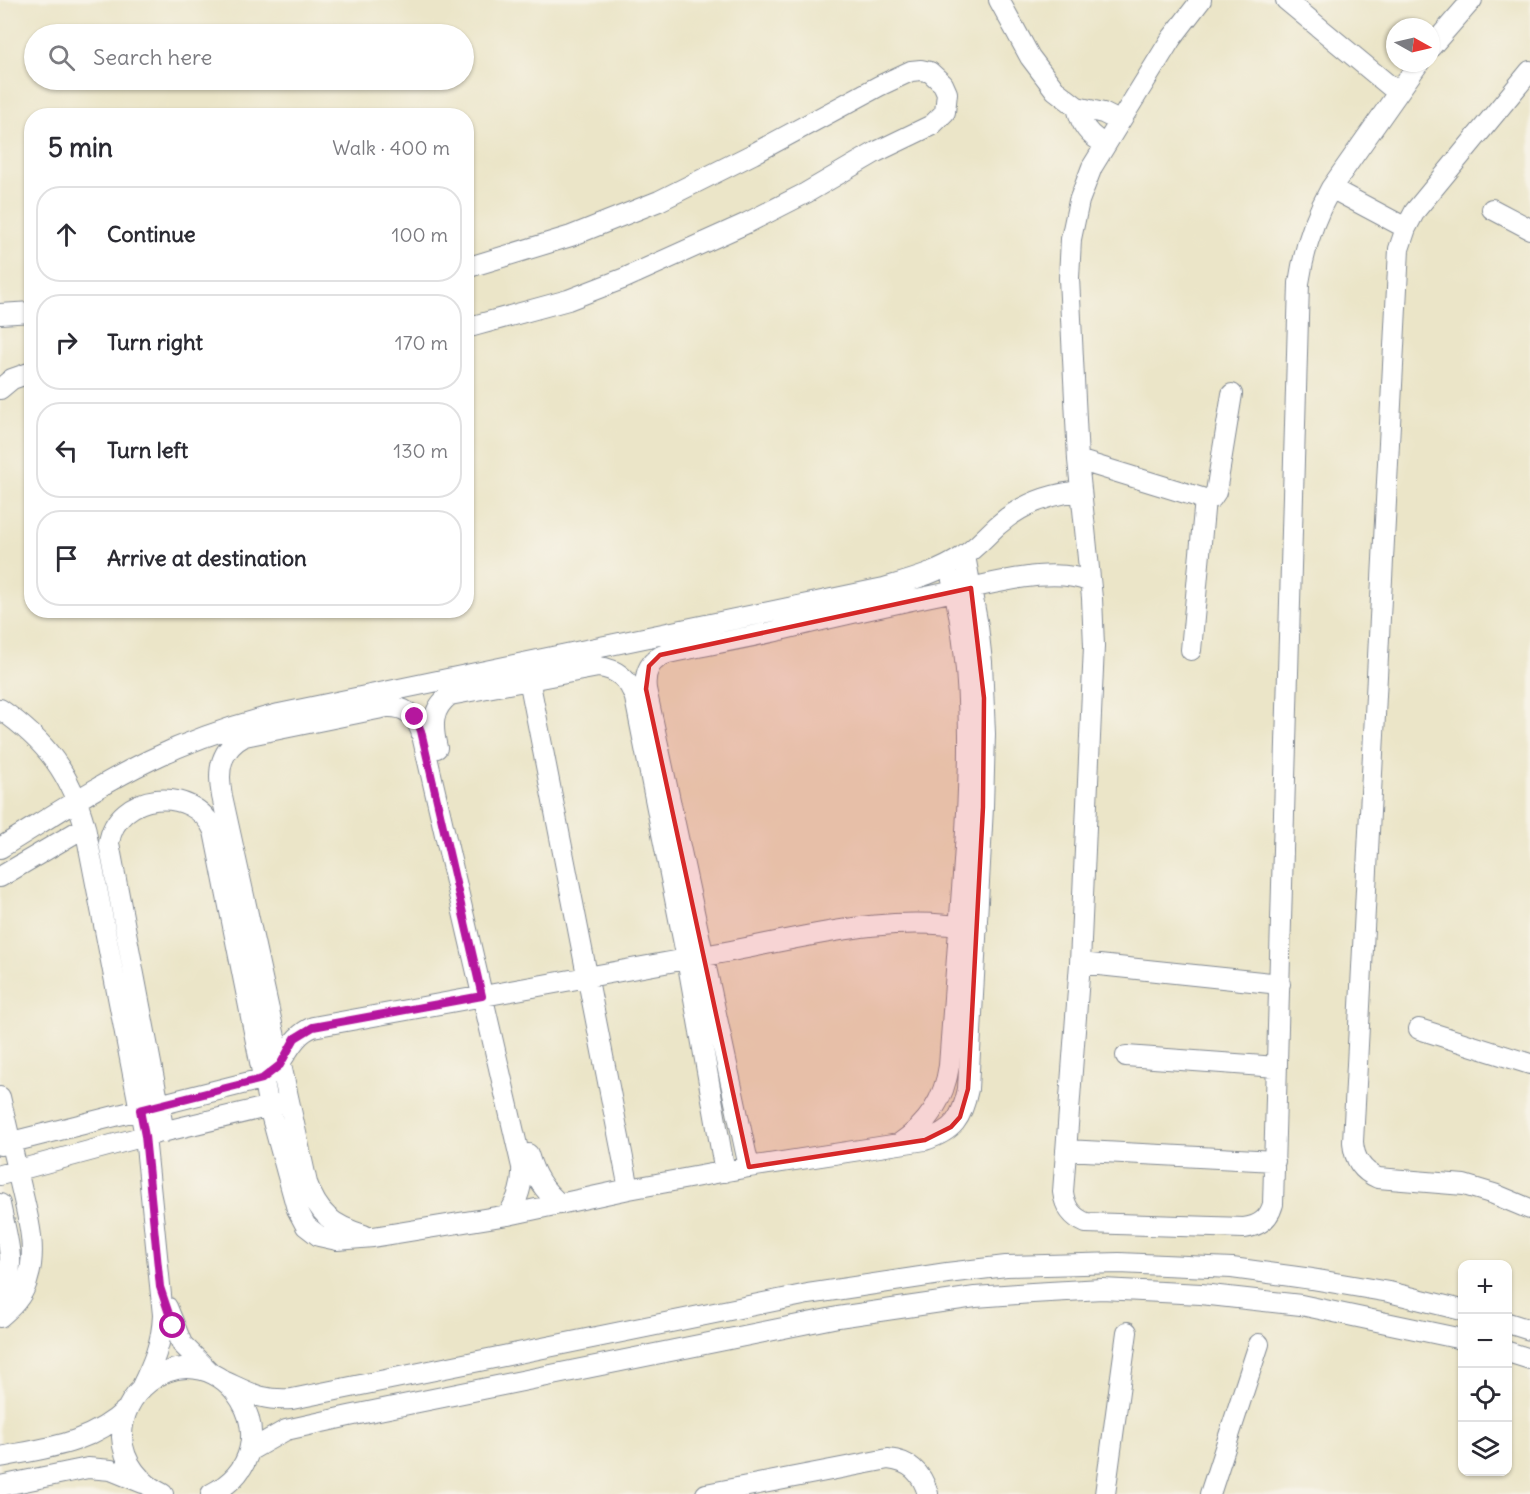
<!DOCTYPE html>
<html lang="en">
<head>
<meta charset="utf-8">
<style>
  :root { --surface:#fff; --page:#f7f7f7; --text:#2b2b33; --muted:#7c7c81; --line:#e1e1e2 }
  body { margin:0; font-family:Delius,sans-serif; background:var(--page); color:var(--text) }
  .controls { position:absolute; right:18px; bottom:18px; display:grid; overflow:hidden; border-radius:12px; box-shadow:0 2px 4px #0004 }
  .controls button { width:54px; height:54px; display:grid; place-items:center; padding:0; border:0; border-bottom:2px solid var(--line); background:var(--surface); color:var(--text); font:30px sans-serif }
  .compass { position:absolute; left:1386px; top:18px; width:54px; height:54px; border-radius:50%; background:var(--surface); box-shadow:0 2px 4px #0004; rotate:98deg }
  .stop { position:absolute; width:18px; height:18px; margin:-14px; border:4px solid #b5179e; border-radius:50%; background:#fff }
  .stop.end { background:#b5179e; border-color:#fff; box-shadow:0 2px 6px #0008 }
  .list { margin:0; padding:0; list-style:none }
  h2 { display:flex; justify-content:space-between; align-items:center; height:78px; margin:0; padding:0 24px; font-size:26px }
  h2 small { font-size:20px; font-weight:400; color:var(--muted) }
  .list li { display:grid; grid-template-columns:39px 1fr auto; gap:18px; align-items:center; box-sizing:border-box; height:96px; margin:0 12px 12px; padding:0 12px; border:2px solid var(--line); border-radius:24px }
  .list b { display:block; font-size:22px; white-space:nowrap }
  .list em { font-size:20px; font-style:normal; color:var(--muted) }
  .icon { flex:none; width:33px; height:33px; fill:none; stroke:currentColor; stroke-width:2; stroke-linecap:round; stroke-linejoin:round }
  .map { position:relative; flex:none; width:1530px; height:1494px; overflow:hidden }
  .search { position:absolute; background:var(--surface); box-shadow:0 2px 4px #0004; left:24px; top:24px; width:450px; height:66px; display:flex; align-items:center; gap:15px; box-sizing:border-box; padding:0 21px; border-radius:33px; color:var(--muted); font-size:22px }
  .panel { position:absolute; background:var(--surface); box-shadow:0 2px 4px #0004; left:24px; top:108px; width:450px; height:510px; border-radius:24px }
  .map>svg:first-child { display:block }
  .lines { fill:none; stroke-linecap:round; stroke-linejoin:round }
  .minor-casing { stroke:#838a93; stroke-width:22 }
  .minor { stroke:#fff; stroke-width:20 }
  .route { stroke:#b5179e; stroke-width:8 }
  .marked { fill:#d62828; fill-opacity:0.2; stroke:#d62828; stroke-width:4.5; stroke-linejoin:round }
</style>
</head>
<body>
<div class="map">
<svg width="1530" height="1494" viewBox="0 0 1530 1494">
  <rect width="100%" height="100%" fill="#f7f3e8"/>
  <filter id="ink" filterUnits="userSpaceOnUse"><feTurbulence type="fractalNoise" baseFrequency=".0167" numOctaves="2"/><feDisplacementMap in="SourceGraphic" scale="12" xChannelSelector="R" yChannelSelector="G"/><feConvolveMatrix kernelMatrix="1 2 1 2 8 2 1 2 1" color-interpolation-filters="sRGB"/></filter>
  <filter id="wash" filterUnits="userSpaceOnUse"><feTurbulence type="fractalNoise" baseFrequency=".008" numOctaves="4" result="noise"/><feDisplacementMap in="SourceGraphic" scale="24" xChannelSelector="R" yChannelSelector="G"/><feGaussianBlur stdDeviation="1.35" result="paint"/><feColorMatrix in="noise" values="0 0 0 0 0 0 0 0 0 0 0 0 0 0 0 0 0 1.4 0 .05"/><feComposite in="paint" operator="in"/></filter>
  <g filter="url(#wash)">
    <rect width="100%" height="100%" fill="#ebe5c8"/>
  </g>
  <g filter="url(#ink)">
    <g class="lines">
      <defs>
        <path id="minor" d="M 999,0 L 1030,57 L 1055,90 L 1077,107 L 1103,113 L 1119,121
          M 1201,0 L 1171,39 L 1092,167 L 1079,201 L 1071,239 L 1069,278 L 1078,460 L 1092,598 L 1094,646 L 1080,963 L 1063,1192 C 1065,1208 1072,1217 1086,1223 L 1244,1228 C 1259,1226 1269,1219 1273,1204 L 1299,283 C 1304,249 1314,218 1331,188 L 1419,63
          M 1286,0 L 1397,92
          M 1431,47 L 1472,0
          M 1530,71 L 1415,211 L 1406,228 L 1399,249 L 1353,1142 C 1354,1159 1362,1171 1378,1178 L 1464,1185 L 1494,1194 L 1530,1209
          M 1077,107 C 1081,125 1089,136 1105,144
          M 1331,188 L 1406,228
          M 1492,209 L 1530,229
          M 466,268 L 571,236 L 659,201 L 753,154 L 879,86 L 911,71 L 921,70 L 930,72 L 943,84 L 947,93 L 945,112 L 932,125 L 876,152 L 806,193 L 747,223 L 625,278 L 568,300 L 466,328
          M 0,314 L 32,312
          M 0,389 L 12,379 L 32,372
          M 1078,460 L 1205,499 L 1212,498 L 1216,492 L 1232,394
          M 1191,650 L 1205,499
          M 529,679 L 629,1189
          M 0,709 C 46,741 71,774 85,827 L 145,1136 L 163,1315 C 162,1343 153,1364 141,1388
          M 437,748 C 432,726 431,709 450,695 L 598,667 C 618,669 629,680 635,698 L 687,959 L 725,1172
          M 0,848 C 49,818 98,785 150,760 C 191,740 235,725 279,714 L 884,588 C 911,580 938,573 962,557 C 975,549 985,537 997,526 C 1020,505 1049,494 1081,491
          M 0,877 L 85,827
          M 1080,963 L 1280,984
          M 1419,1029 L 1530,1064
          M 1126,1056 L 1277,1067
          M 0,1097 C 7,1127 14,1157 21,1187 C 28,1218 38,1250 27,1282 C 22,1297 12,1307 0,1317
          M 164,1132 L 109,843 C 116,792 193,783 214,831 L 269,1107 L 297,1209 L 306,1226 L 319,1236 L 337,1240 L 373,1237 L 508,1215 L 629,1189 L 749,1167 L 925,1140 C 954,1131 962,1118 968,1089 L 983,807 L 985,734 L 982,662 L 978,626 L 965,556
          M 900,1143 C 928,1124 944,1100 949,1066 C 953,1007 958,948 962,889 C 970,786 976,682 952,580
          M 0,1145 L 262,1079 C 286,1067 287,1037 313,1027 C 443,1003 573,979 703,956 C 795,941 883,911 977,929
          M 1066,1150 L 1275,1161
          M 528,1154 C 534,1175 543,1190 560,1204
          M 749,1167 L 646,689 C 644,672 650,659 668,653 C 705,645 743,639 780,630 C 838,616 896,603 955,591 C 993,584 1055,565 1090,582
          M 0,1175 L 145,1136 L 279,1104
          M 0,1204 C 5,1232 20,1270 0,1294
          M 364,1235 C 333,1226 318,1214 307,1183 L 222,796 C 217,770 220,749 245,736 L 387,707 C 405,706 415,715 421,731 L 522,1167 C 523,1185 518,1199 508,1215
          M 167,1307 L 182,1344 L 211,1373
          M 1508,1323 L 1530,1330
          M 1508,1352 L 1530,1359
          M 226,1382 C 252,1394 263,1401 292,1399 L 808,1294 L 947,1273 L 1006,1266 L 1119,1263 L 1232,1268 L 1312,1279 L 1389,1292 L 1462,1310
          M 249,1451 L 286,1430 L 349,1416 L 838,1317 L 975,1297 L 1032,1293 L 1102,1289 L 1201,1294 L 1301,1305 L 1462,1339
          M 0,1457 C 46,1448 91,1444 127,1409
          M 0,1486 L 88,1468 L 111,1470 L 143,1483
          M 163,1494 C 141,1484 123,1463 122,1437 C 122,1415 131,1396 149,1382 C 221,1327 301,1448 211,1494
          M 706,1494 L 888,1459 C 910,1461 922,1473 928,1494
          M 1105,1494 L 1127,1332
          M 1210,1494 L 1259,1344"/>
      </defs>
      <!-- minor casing -->
      <use href="#minor" class="minor-casing"/>
      <!-- minor -->
      <use href="#minor" class="minor"/>
    </g>
  </g>
  <g class="lines" filter="url(#ink)">
    <!-- route -->
    <path class="route" d="M 173,1326 L 160,1287 L 145,1136 L 140,1110 L 262,1079 L 280,1065 L 295,1038 L 313,1027 L 482,996 L 421,731 L 415,717"/>
  </g>
  <!-- marked area -->
  <path class="marked" d="M 971,588 L 984,698 L 983,807 L 968,1089 L 960,1117 L 951,1127 L 925,1140 L 749,1167 L 646,689 L 649,666 L 660,655 Z"/>
</svg>
<div class="controls">
<button>+</button>
<button>−</button>
<button><svg class="icon" aria-label="locate" viewBox="0 0 24 24"><circle cx="12" cy="12" r="6"/><path d="M12 2v4M12 18v4M2 12h4M18 12h4"/></svg></button>
<button><svg class="icon" aria-label="layers" viewBox="0 0 24 24"><path d="M12 4l9 5-9 5-9-5zM3 14l9 5 9-5"/></svg></button>
</div>
<svg class="compass" viewBox="-18 -18 36 36"><path d="M0-13l5 13h-10z" fill="#e53935"/><path d="M0 13l5-13h-10z" fill="#7c7c81"/></svg>
<div class="stop" style="left:173px;top:1326px"></div>
<div class="stop end" style="left:415px;top:717px"></div>
<div class="search"><svg class="icon" aria-label="search" viewBox="0 0 24 24"><circle cx="10" cy="10" r="6"/><path d="M15 15l6 6"/></svg>Search here</div>
<section class="panel">
<h2>5 min<small>Walk · 400 m</small></h2>
<ul class="list">
<li><svg class="icon" aria-label="ahead" viewBox="0 0 24 24"><path d="M12 20V5M6 11l6-6 6 6"/></svg><div><b>Continue</b></div><em>100 m</em></li>
<li><svg class="icon" aria-label="right" viewBox="0 0 24 24"><path d="M7 20v-9h11M14 6l5 5-5 5"/></svg><div><b>Turn right</b></div><em>170 m</em></li>
<li><svg class="icon" aria-label="left" viewBox="0 0 24 24"><path d="M17 20v-9H6M10 6l-5 5 5 5"/></svg><div><b>Turn left</b></div><em>130 m</em></li>
<li><svg class="icon" aria-label="arrive" viewBox="0 0 24 24"><path d="M6 21V4h12l-3 4 3 4H6"/></svg><div><b>Arrive at destination</b></div></li>
</ul>
</section>
</div>
</body>
</html>
